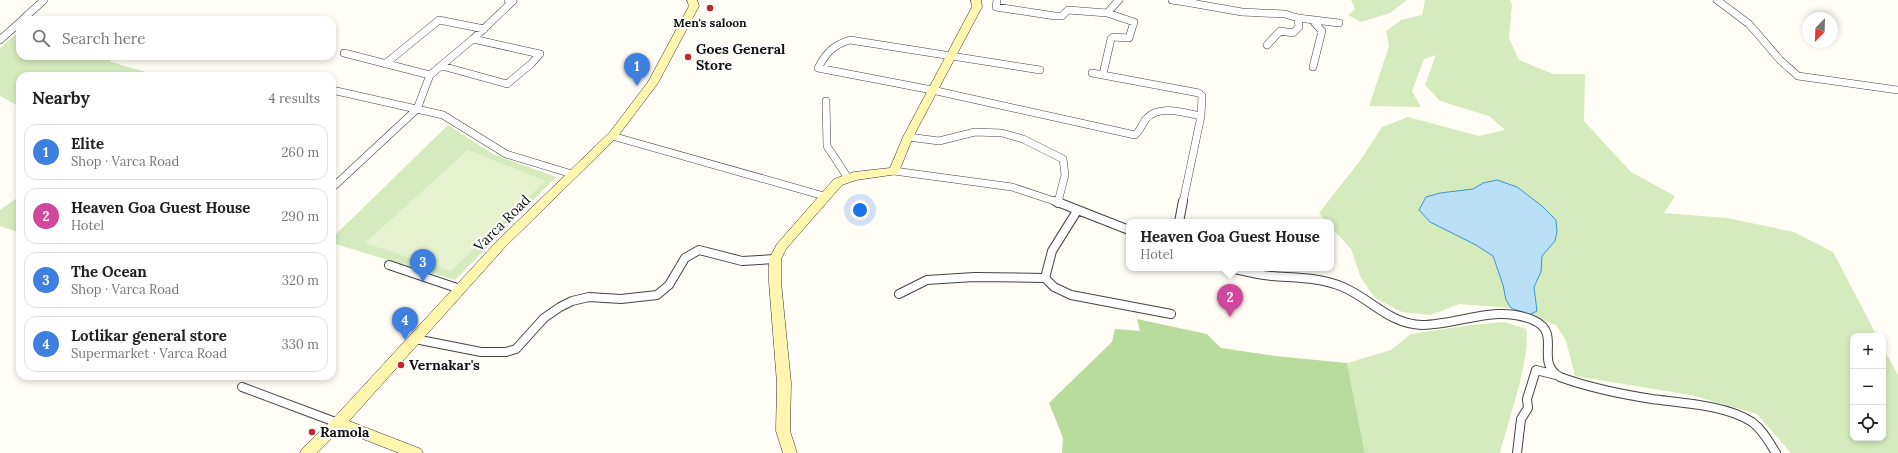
<!DOCTYPE html>
<html lang="en">
<head>
<meta charset="utf-8">
<style>
  :root { --surface:#fff; --page:#f2f2f2; --text:#222; --muted:#767676; --line:#e0e0e0; --accent:#111827 }
  body { margin:0; font-family:Lora,serif; background:var(--page); color:var(--text) }
  .controls { position:absolute; right:12px; bottom:12px; display:grid; overflow:hidden; border-radius:8px; box-shadow:0 2px 6px #0003 }
  .controls button { width:36px; height:36px; display:grid; place-items:center; padding:0; border:0; border-bottom:1px solid var(--line); background:var(--surface); color:var(--text); font:20px sans-serif }
  .compass { position:absolute; left:1802px; top:12px; width:36px; height:36px; border-radius:50%; background:var(--surface); box-shadow:0 2px 6px #0003; rotate:203deg }
  .you { position:absolute; left:860px; top:210px; width:14px; height:14px; margin:-10px; border:3px solid #fff; border-radius:50%; background:#1a73e8; box-shadow:0 0 0 6px #1a73e833 }
  .badge { display:grid; place-items:center; width:26px; height:26px; border-radius:50%; background:var(--accent); color:#fff; font-size:13px; font-weight:700 }
  .pin { position:absolute; translate:-50% -33px; filter:drop-shadow(0 1px 2px #0008) }
  .pin::after { content:''; position:absolute; top:21px; width:14px; height:12px; background:inherit; clip-path:polygon(0 0,100% 0,50% 100%) }
  .popup { position:absolute; left:1126px; top:219px; width:208px; height:52px; box-sizing:border-box; display:grid; place-content:center; border-radius:8px; background:var(--surface); filter:drop-shadow(0 1px 3px #0005); font-size:13px; white-space:nowrap; color:var(--muted) }
  .popup b { font-size:15px; color:var(--text) }
  .popup::after { content:''; position:absolute; left:50%; top:100%; margin-left:-8px; border:8px solid transparent; border-top-color:var(--surface) }
  .list { margin:0; padding:0; list-style:none }
  h2 { display:flex; justify-content:space-between; align-items:center; height:52px; margin:0; padding:0 16px; font-size:17px }
  h2 small { font-size:13px; font-weight:400; color:var(--muted) }
  .list li { display:grid; grid-template-columns:26px 1fr auto; gap:12px; align-items:center; box-sizing:border-box; height:56px; margin:0 8px 8px; padding:0 8px; border:1px solid var(--line); border-radius:12px }
  .list b { display:block; font-size:15px; white-space:nowrap }
  .list p { margin:0; font-size:13px; white-space:nowrap; color:var(--muted) }
  .list em { font-size:13px; font-style:normal; color:var(--muted) }
  .icon { flex:none; width:22px; height:22px; fill:none; stroke:currentColor; stroke-width:2; stroke-linecap:round; stroke-linejoin:round }
  .map { position:relative; flex:none; width:1898px; height:453px; overflow:hidden }
  .search { position:absolute; background:var(--surface); box-shadow:0 2px 6px #0003; left:16px; top:16px; width:320px; height:44px; display:flex; align-items:center; gap:10px; box-sizing:border-box; padding:0 14px; border-radius:12px; color:var(--muted); font-size:15px }
  .panel { position:absolute; background:var(--surface); box-shadow:0 2px 6px #0003; left:16px; top:72px; width:320px; height:308px; border-radius:12px }
  .map>svg:first-child { display:block }
  .green { fill:#d5ebbd }
  .forest { fill:#b9dc9c }
  .pitch { fill:#e6f2cf }
  .water { fill:#b9e0f7; stroke:#3f96cf }
  .lines { fill:none; stroke-linecap:round; stroke-linejoin:round }
  .street-far1-casing { stroke:#444; stroke-width:8 }
  .street-casing { stroke:#444; stroke-width:10 }
  .secondary-casing { stroke:#333; stroke-width:1 }
  .street-far1 { stroke:#fff; stroke-width:7 }
  .street { stroke:#fff; stroke-width:8 }
  .secondary { fill:#fff6b0; fill-rule:evenodd }
  .poi-dot { fill:#c4262e; stroke:#fff; stroke-width:1.5 }
  .labels { text-anchor:middle; dominant-baseline:central; stroke-width:4; stroke-linejoin:round; paint-order:stroke }
  .far-poi-label { font-size:12px; font-weight:bold; fill:#111; stroke:#fff }
  .poi-label { font-size:14px; font-weight:bold; fill:#111; stroke:#fff; text-anchor:start }
  .street-label { font-size:14px; fill:#111; stroke:#fff }
</style>
</head>
<body>
<div class="map">
<svg width="1898" height="453" viewBox="0 0 1898 453">
  <rect width="100%" height="100%" fill="#fffdf5"/>
  <!-- green -->
  <path class="green" d="M 1351,0 L 1407,0 L 1390,13 L 1361,22 L 1348,15 L 1355,9 Z
    M 1425,0 L 1510,0 L 1512,5 L 1509,38 L 1519,60 L 1553,74 L 1585,74 L 1584,121 L 1631,172 L 1675,196 L 1664,213 L 1727,218 L 1794,232 L 1833,252 L 1877,336 L 1853,336 L 1853,438 L 1883,438 L 1883,348 L 1898,375 L 1898,453 L 1791,453 L 1757,414 L 1691,395 L 1575,376 L 1566,341 L 1556,325 L 1529,315 L 1511,308 L 1459,304 L 1431,315 L 1402,312 L 1375,298 L 1361,278 L 1351,249 L 1331,227 L 1331,222 L 1327,222 L 1319,213 L 1362,158 L 1382,127 L 1408,117 L 1479,136 L 1505,130 L 1489,116 L 1440,101 L 1425,85 L 1436,55 L 1424,59 L 1412,91 L 1421,107 L 1369,106 L 1389,46 L 1386,31 L 1401,20 L 1422,15 Z
    M 20,31 L 20,56 L 109,56 L 111,62 L 160,76 L 20,76 L 20,107 L 0,96 L 0,48 Z
    M 448,125 L 493,154 L 556,177 L 455,280 L 332,243 L 332,238 Z
    M 20,196 L 20,233 L 0,226 L 0,210 Z
    M 1505,322 L 1526,329 C 1532,354 1507,425 1500,453 L 1365,453 L 1347,363 L 1391,350 L 1411,334 L 1471,325 Z"/>
  <!-- forest -->
  <path class="forest" d="M 1137,319 L 1207,334 L 1221,348 L 1275,356 L 1347,363 L 1365,453 L 1062,453 L 1063,438 L 1049,403 L 1112,342 L 1115,329 L 1140,331 Z"/>
  <!-- pitch -->
  <path class="pitch" d="M 468,150 L 545,181 L 451,271 L 365,243 Z"/>
  <!-- water -->
  <path class="water" d="M 1497,180 L 1517,187 L 1542,206 L 1556,220 L 1557,232 L 1555,241 L 1542,256 L 1541,272 L 1534,287 L 1537,311 L 1529,315 L 1511,308 L 1506,300 L 1503,285 L 1493,256 L 1476,245 L 1430,222 L 1419,210 L 1426,197 L 1440,193 L 1473,189 L 1483,183 Z"/>
  <g class="lines">
    <defs>
      <path id="street-far1" d="M 997,0 L 996,7 L 1055,16 L 1062,16 L 1068,10 L 1107,13 L 1119,0
        M 1172,0 L 1191,3 L 1193,0
        M 1717,0 L 1749,24 L 1780,60 L 1798,76 L 1898,90
        M 1191,3 L 1242,12 L 1285,14 L 1298,18 L 1339,23
        M 22,20 L 44,0
        M 1312,20 L 1322,31 L 1313,67
        M 473,39 L 513,1 L 508,0
        M 0,40 L 20,22
        M 1267,45 L 1280,31 L 1293,33 L 1299,27 L 1298,18
        M 344,53 L 430,75 L 473,39 L 540,54 L 531,64 L 507,84 L 442,66
        M 385,64 L 439,20 L 484,29
        M 1040,70 L 850,40 C 833,45 826,53 818,68 L 932,90 L 1135,135 C 1140,131 1142,124 1146,119 C 1159,104 1184,113 1201,116 L 1183,202
        M 1092,73 L 1199,93 L 1202,96 L 1201,116
        M 1103,74 L 1111,39 L 1113,37 L 1129,38 L 1134,22 L 1107,13
        M 332,90 L 443,115 L 506,154 L 572,174
        M 826,101 L 827,146 L 848,178
        M 612,136 L 824,196
        M 908,137 L 939,141 L 975,132 L 1002,133 L 1023,139 L 1063,159 L 1065,175 L 1058,202
        M 894,171 L 1012,187 L 1057,202
        M 332,188 L 417,109 L 430,75"/>
      <path id="street" d="M 1055,201 L 1129,230
        M 1058,203 L 1059,201
        M 1077,211 L 1052,251 L 1045,278 L 1054,287 L 1071,295 L 1171,314
        M 1179,222 L 1183,201
        M 389,265 L 460,289
        M 1230,268 C 1244,271 1258,275 1272,276 C 1296,278 1320,277 1343,287 C 1371,299 1389,324 1422,325 C 1460,325 1497,303 1535,321 C 1562,334 1534,362 1560,377 C 1590,388 1620,394 1652,399 C 1682,403 1726,405 1752,422 C 1763,430 1769,442 1776,453
        M 899,294 L 927,280 L 974,277 L 1045,278
        M 415,339 L 481,352 L 506,352 L 516,349 L 544,318 L 560,307 L 572,301 L 589,297 L 621,299 L 657,295 L 669,285 L 685,258 L 699,250 L 742,261 L 775,259
        M 242,387 L 338,423
        M 1517,453 L 1521,419 L 1528,408 L 1527,399 L 1536,370 L 1556,375"/>
      <path id="secondary" d="M 687,0 L 697,0 L 699,6 L 658,83 L 618,136 L 505,247 L 349,421 L 421,449 L 423,453 L 399,453 L 340,430 L 317,453 L 300,453 L 302,449 L 333,419 L 497,241 L 610,132 L 648,82 L 689,6 Z
        M 971,0 L 981,0 L 982,7 L 913,137 L 898,174 L 856,180 L 842,185 L 786,249 L 781,259 L 781,282 L 791,383 L 790,431 L 797,453 L 783,453 L 776,431 L 777,383 L 769,282 L 769,259 L 777,244 L 834,179 L 854,172 L 890,168 L 903,137 L 972,7 Z"/>
    </defs>
    <!-- street-far1 casing -->
    <use href="#street-far1" class="street-far1-casing"/>
    <!-- street casing -->
    <use href="#street" class="street-casing"/>
    <!-- secondary casing -->
    <use href="#secondary" class="secondary-casing"/>
    <!-- street-far1 -->
    <use href="#street-far1" class="street-far1"/>
    <!-- street -->
    <use href="#street" class="street"/>
    <!-- secondary -->
    <use href="#secondary" class="secondary"/>
  </g>
  <!-- markers -->
  <g class="poi-dot">
    <circle cx="710" cy="8" r="4"/>
    <circle cx="688" cy="57" r="4"/>
    <circle cx="401" cy="365" r="4"/>
    <circle cx="312" cy="432" r="4"/>
  </g>
  <g class="labels">
    <!-- far-poi labels -->
    <g class="far-poi-label">
      <text x="710" y="22">Men's saloon</text>
    </g>
    <!-- poi labels -->
    <g class="poi-label">
      <text x="696" y="49">Goes General<tspan x="696" dy="16">Store</tspan></text>
      <text x="409" y="365">Vernakar's</text>
      <text x="320" y="432">Ramola</text>
    </g>
    <!-- street labels -->
    <g class="street-label">
      <text transform="translate(502 223) rotate(-45)">Varca Road</text>
    </g>
  </g>
</svg>
<div class="controls">
<button>+</button>
<button>−</button>
<button><svg class="icon" aria-label="locate" viewBox="0 0 24 24"><circle cx="12" cy="12" r="6"/><path d="M12 2v4M12 18v4M2 12h4M18 12h4"/></svg></button>
</div>
<svg class="compass" viewBox="-18 -18 36 36"><path d="M0-13l5 13h-10z" fill="#e53935"/><path d="M0 13l5-13h-10z" fill="#767676"/></svg>
<div class="you"></div>
<div class="pin badge" style="left:637px;top:86px;background:#3f7fe0">1</div>
<div class="pin badge" style="left:1230px;top:317px;background:#d1479c">2</div>
<div class="popup"><b>Heaven Goa Guest House</b>Hotel</div>
<div class="pin badge" style="left:423px;top:282px;background:#3f7fe0">3</div>
<div class="pin badge" style="left:405px;top:340px;background:#3f7fe0">4</div>
<div class="search"><svg class="icon" aria-label="search" viewBox="0 0 24 24"><circle cx="10" cy="10" r="6"/><path d="M15 15l6 6"/></svg>Search here</div>
<section class="panel">
<h2>Nearby<small>4 results</small></h2>
<ul class="list">
<li><span class="badge" style="background:#3f7fe0">1</span><div><b>Elite</b><p>Shop · Varca Road</p></div><em>260 m</em></li>
<li><span class="badge" style="background:#d1479c">2</span><div><b>Heaven Goa Guest House</b><p>Hotel</p></div><em>290 m</em></li>
<li><span class="badge" style="background:#3f7fe0">3</span><div><b>The Ocean</b><p>Shop · Varca Road</p></div><em>320 m</em></li>
<li><span class="badge" style="background:#3f7fe0">4</span><div><b>Lotlikar general store</b><p>Supermarket · Varca Road</p></div><em>330 m</em></li>
</ul>
</section>
</div>
</body>
</html>
